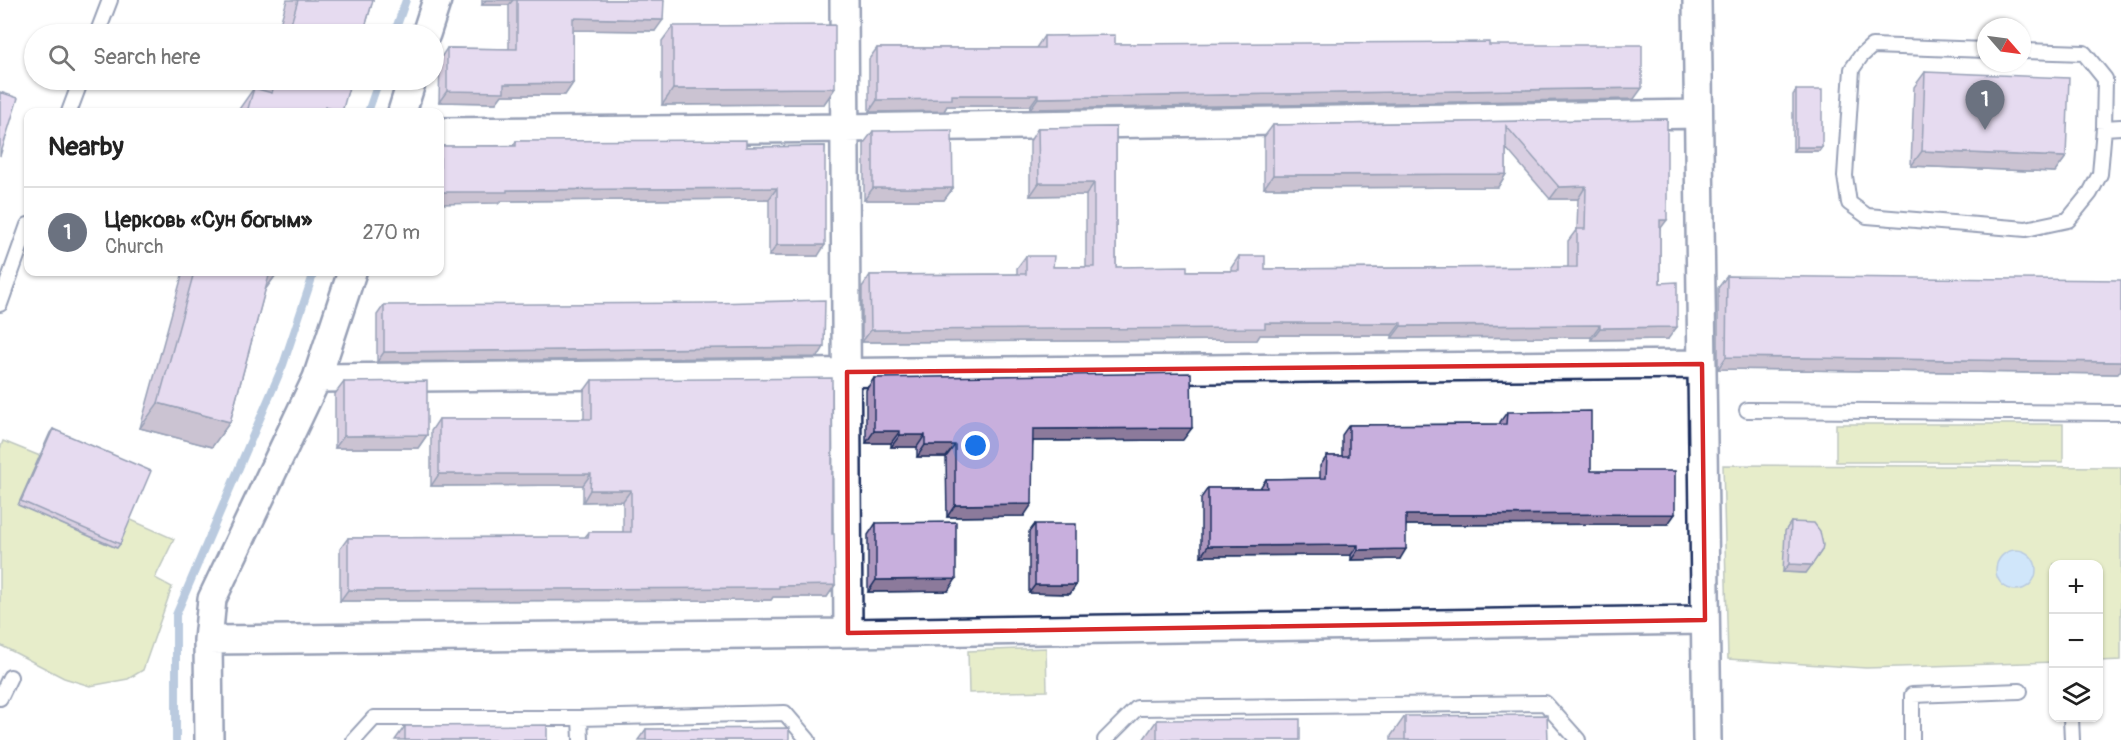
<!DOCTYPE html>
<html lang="en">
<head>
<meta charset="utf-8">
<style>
  :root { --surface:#fff; --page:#f2f2f2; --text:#222; --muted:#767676; --line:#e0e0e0; --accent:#1a73e8 }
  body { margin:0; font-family:Pangolin,sans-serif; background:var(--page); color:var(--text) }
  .controls { position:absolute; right:18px; bottom:18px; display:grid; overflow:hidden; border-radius:12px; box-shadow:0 2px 4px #0004 }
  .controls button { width:54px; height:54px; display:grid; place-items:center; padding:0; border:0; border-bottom:2px solid var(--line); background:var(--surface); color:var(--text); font:30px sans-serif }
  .compass { position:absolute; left:1977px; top:18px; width:54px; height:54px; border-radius:50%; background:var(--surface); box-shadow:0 2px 4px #0004; rotate:118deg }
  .you { position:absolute; left:976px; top:446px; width:21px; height:21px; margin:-15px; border:4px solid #fff; border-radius:50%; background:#1a73e8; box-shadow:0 0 0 9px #1a73e833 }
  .badge { display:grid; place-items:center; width:39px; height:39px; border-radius:50%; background:var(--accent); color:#fff; font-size:20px; font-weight:700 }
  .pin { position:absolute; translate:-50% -50px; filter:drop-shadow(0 2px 3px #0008) }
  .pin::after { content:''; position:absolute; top:32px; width:21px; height:18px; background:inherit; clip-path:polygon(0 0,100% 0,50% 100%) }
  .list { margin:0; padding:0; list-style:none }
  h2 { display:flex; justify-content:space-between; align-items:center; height:78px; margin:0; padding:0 24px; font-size:26px }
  h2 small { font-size:20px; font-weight:400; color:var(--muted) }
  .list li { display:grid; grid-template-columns:39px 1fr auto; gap:18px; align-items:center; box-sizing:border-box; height:90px; padding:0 24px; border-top:2px solid var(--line) }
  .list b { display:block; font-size:22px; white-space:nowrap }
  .list p { margin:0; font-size:20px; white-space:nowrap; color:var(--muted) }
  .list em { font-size:20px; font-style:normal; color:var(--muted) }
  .icon { flex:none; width:33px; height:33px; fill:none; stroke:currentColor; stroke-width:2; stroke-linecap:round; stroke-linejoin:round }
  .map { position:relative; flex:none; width:2121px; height:740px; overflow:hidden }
  .search { position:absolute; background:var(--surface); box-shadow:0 2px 4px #0004; left:24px; top:24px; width:420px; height:66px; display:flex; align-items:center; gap:15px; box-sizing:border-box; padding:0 21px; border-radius:33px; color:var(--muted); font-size:22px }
  .panel { position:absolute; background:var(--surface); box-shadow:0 2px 4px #0004; left:24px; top:108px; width:420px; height:168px; border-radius:12px }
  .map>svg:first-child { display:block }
  .green { fill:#c9d78b; stroke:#728374; stroke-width:1.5 }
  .water { fill:#98c8f4; stroke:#668bb8; stroke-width:1.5 }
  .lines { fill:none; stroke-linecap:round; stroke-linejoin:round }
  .stream { stroke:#668bb8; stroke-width:8 }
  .service-casing { stroke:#1b2f5e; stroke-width:18 }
  .minor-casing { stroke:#1b2f5e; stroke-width:32 }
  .service { stroke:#fff; stroke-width:14 }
  .minor { stroke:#fff; stroke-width:27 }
  .wall { fill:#ac96be; stroke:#1b2f5e; stroke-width:1.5 }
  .shaded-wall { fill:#8c7a9b; stroke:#1b2f5e; stroke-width:1.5 }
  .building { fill:#c8afdd; stroke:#1b2f5e; stroke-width:1.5 }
  .marked { fill:none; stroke:#d62828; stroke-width:4.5; stroke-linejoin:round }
</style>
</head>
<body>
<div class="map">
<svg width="2121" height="740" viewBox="0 0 2121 740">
  <rect width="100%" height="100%" fill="#fff"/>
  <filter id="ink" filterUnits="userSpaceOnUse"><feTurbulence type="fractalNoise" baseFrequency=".0167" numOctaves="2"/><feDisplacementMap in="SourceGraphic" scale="12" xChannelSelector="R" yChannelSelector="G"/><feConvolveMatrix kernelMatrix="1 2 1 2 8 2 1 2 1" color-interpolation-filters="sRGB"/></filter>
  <g filter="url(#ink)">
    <!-- green -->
    <path class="green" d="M 1836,424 L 2063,424 L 2063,462 L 1836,462 Z
      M 3,441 L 40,456 L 19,505 L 116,548 L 129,519 L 174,539 L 155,578 L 172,587 L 143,670 L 128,679 L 90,686 L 64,678 L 0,645 L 0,449 Z
      M 1723,465 L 2121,467 L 2121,660 L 2099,661 L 2098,564 L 2054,564 L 2053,662 L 1866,668 L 1728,659 Z
      M 1046,648 L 1047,691 L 969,693 L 968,651 Z"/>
    <!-- water -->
    <path class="water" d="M1996 570a20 20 0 1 1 40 0a20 20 0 1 1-40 0Z"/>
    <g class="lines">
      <!-- stream -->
      <path class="stream" d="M 394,34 L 406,0
        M 368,112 L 379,80
        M 176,740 L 176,615 L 283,365 L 314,272"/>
      <defs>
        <path id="service" d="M 97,34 L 110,0
          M 1986,50 L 1872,46 L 1861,56 L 1852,69 L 1845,176 L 1849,203 L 1867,216 L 2026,229 L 2068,220 L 2090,193 L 2100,174 L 2104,128 L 2105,79 L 2084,53 L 2022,51
          M 69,112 L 81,80
          M 2104,128 L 2121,127
          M 0,304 L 28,225
          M 1747,410 L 2121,413
          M 0,698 L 10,677
          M 580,718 L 581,740
          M 2071,718 L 2072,740
          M 354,740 L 374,718 L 580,718 L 785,713 L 808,740
          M 1105,740 L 1137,708 L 1545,703 L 1578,740
          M 1912,740 L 1912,695 L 2020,691"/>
        <path id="minor" d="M 844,0 L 848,633
          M 1697,0 L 1707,740
          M 426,34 L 437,0
          M 402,112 L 412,80
          M 440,132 L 845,128 L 1698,114
          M 317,378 L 1702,364
          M 208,640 L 848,633 L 1705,620
          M 209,740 L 208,640 L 212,599 L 317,378 L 352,272"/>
      </defs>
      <!-- service casing -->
      <use href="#service" class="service-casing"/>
      <!-- minor casing -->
      <use href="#minor" class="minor-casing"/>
      <!-- service -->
      <use href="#service" class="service"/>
      <!-- minor -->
      <use href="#minor" class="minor"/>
    </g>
    <!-- wall -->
    <path class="wall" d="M 287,0 L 373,0 L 363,34 L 277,34 Z
      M 482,0 L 664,0 L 655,31 L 573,30 L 573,83 L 565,95 L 502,95 L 496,103 L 439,102 L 440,59 L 447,48 L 509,49 L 509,5 L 482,5 Z
      M 673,26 L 835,88 L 824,104 L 662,105 L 662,41 Z
      M 1044,36 L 1115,44 L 1489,45 L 1634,99 L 1030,109 L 1030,106 L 947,106 L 944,111 L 869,112 L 869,59 L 877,48 L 1036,48 Z
      M 1925,72 L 2066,157 L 2055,172 L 1911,166 L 1914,87 Z
      M 265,80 L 351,80 L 341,112 L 237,112 L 254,88 L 262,91 Z
      M 1796,90 L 1822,147 L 1819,151 L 1793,151 L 1793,95 Z
      M 1667,119 L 1660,229 L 1660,283 L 1668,339 L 1591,340 L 1591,337 L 1392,338 L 1392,335 L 1260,335 L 1257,340 L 862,342 L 862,287 L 870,275 L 1017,274 L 1017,268 L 1026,256 L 1053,267 L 1086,267 L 1086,195 L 1030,196 L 1030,141 L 1038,128 L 1116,127 L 1116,267 L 1187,271 L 1231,271 L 1231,268 L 1239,256 L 1265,269 L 1568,267 L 1568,241 L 1577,229 L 1578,199 L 1550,199 L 1506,148 L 1506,174 L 1498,187 L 1264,188 L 1264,137 L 1273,125 Z
      M 873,131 L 953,188 L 944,200 L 864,200 L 864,143 Z
      M 516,141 L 746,147 L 825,146 L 818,256 L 769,256 L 769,199 L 501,201 L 499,203 L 513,146 Z
      M 183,272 L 278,272 L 265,290 L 230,422 L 212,447 L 140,428 Z
      M 1727,276 L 2118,374 L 1718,369 L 1718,288 Z
      M 384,305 L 818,357 L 377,362 L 377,315 Z
      M 874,378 L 1183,440 L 1033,441 L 1024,516 L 947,517 L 946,457 L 917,457 L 917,447 L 891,447 L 891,443 L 866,443 L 866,390 Z
      M 592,380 L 832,534 L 835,585 L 827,597 L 773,597 L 771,600 L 340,601 L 340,549 L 348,538 L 585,537 L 589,532 L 623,532 L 623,501 L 583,502 L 583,485 L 431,486 L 431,431 L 439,419 L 584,419 L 584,391 Z
      M 344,382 L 427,435 L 418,448 L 335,448 L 335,394 Z
      M 1507,412 L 1591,471 L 1668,524 L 1406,525 L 1400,559 L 1351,560 L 1351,555 L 1201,556 L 1201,498 L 1208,488 L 1260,488 L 1266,479 L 1320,478 L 1320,466 L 1327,456 L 1342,456 L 1342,435 L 1349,425 L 1500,424 L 1500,422 Z
      M 53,429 L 120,544 L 117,548 L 18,505 L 50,433 Z
      M 1791,522 L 1822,550 L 1806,573 L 1783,572 L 1785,531 Z
      M 876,523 L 948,591 L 868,592 L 868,535 Z
      M 1035,524 L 1076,585 L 1070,594 L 1029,593 L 1029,532 Z
      M 1405,716 L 1548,740 L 1391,740 L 1391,736 Z
      M 1157,720 L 1300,740 L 1143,740 Z
      M 405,726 L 547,740 L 395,740 Z
      M 646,729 L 789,740 L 638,740 Z"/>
    <!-- shaded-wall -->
    <path class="shaded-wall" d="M 486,0 L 513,0 L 509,5 L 482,5 Z
      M 573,18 L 663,20 L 655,31 L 565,30 Z
      M 573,83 L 565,95 L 502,95 L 496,103 L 439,102 L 447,91 L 504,84 Z
      M 835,88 L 824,104 L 662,105 L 673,89 Z
      M 1642,88 L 1634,99 L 1030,109 L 1038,98 Z
      M 952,95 L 1038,95 L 1030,106 L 947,106 L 944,111 L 869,112 L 877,100 Z
      M 325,107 L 342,112 L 321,112 Z
      M 1796,147 L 1822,147 L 1819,151 L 1793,151 Z
      M 1922,151 L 2066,157 L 2055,172 L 1911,166 Z
      M 1506,174 L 1498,187 L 1264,188 L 1273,175 Z
      M 1039,183 L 1094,183 L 1086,195 L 1030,196 Z
      M 1586,186 L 1578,199 L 1550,199 L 1559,187 Z
      M 777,188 L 769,199 L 501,201 L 499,203 L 440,204 L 440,192 L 507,190 Z
      M 873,188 L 953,188 L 944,200 L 864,200 Z
      M 1660,220 L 1667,220 L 1658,232 Z
      M 777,245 L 825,245 L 818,256 L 769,256 Z
      M 266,272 L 278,272 L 264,291 Z
      M 1265,323 L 1401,323 L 1392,335 L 1260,335 L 1257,340 L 862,342 L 871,330 Z
      M 1600,325 L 1591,337 L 1392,338 L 1401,326 Z
      M 1677,327 L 1668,339 L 1591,340 L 1600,328 Z
      M 824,347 L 818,357 L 377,362 L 384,352 Z
      M 1726,357 L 2121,362 L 2121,370 L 2118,374 L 1718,369 Z
      M 158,403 L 230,422 L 212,447 L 140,428 Z
      M 1192,428 L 1183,440 L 1024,441 L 1033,429 Z
      M 874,431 L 900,431 L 891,443 L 866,443 Z
      M 427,435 L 418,448 L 335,448 L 344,436 Z
      M 900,435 L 925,435 L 917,447 L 891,447 Z
      M 925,445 L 955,445 L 946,457 L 917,457 Z
      M 439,474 L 591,474 L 583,485 L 431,486 Z
      M 590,490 L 631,490 L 623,501 L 583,502 Z
      M 1032,504 L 1024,516 L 947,517 L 955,505 Z
      M 1675,514 L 1668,524 L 1400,525 L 1406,515 Z
      M 1358,545 L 1351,555 L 1201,556 L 1208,546 Z
      M 1406,549 L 1400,559 L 1351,560 L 1358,550 Z
      M 1789,564 L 1812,565 L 1806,573 L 1783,572 Z
      M 956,579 L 948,591 L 868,592 L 876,580 Z
      M 835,585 L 827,597 L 773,597 L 771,600 L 340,601 L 348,590 Z
      M 1035,585 L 1076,585 L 1070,594 L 1029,593 Z"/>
    <!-- building -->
    <path class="building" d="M 298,0 L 373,0 L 363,34 L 288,34 Z
      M 517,0 L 664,0 L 663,20 L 573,18 L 573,83 L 504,84 L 504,92 L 447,91 L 447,48 L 517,49 Z
      M 835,25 L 835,88 L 673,89 L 673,26 Z
      M 1115,35 L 1115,44 L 1489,42 L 1489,45 L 1642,45 L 1642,88 L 1038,98 L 1038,95 L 952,95 L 952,99 L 877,100 L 877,48 L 1044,48 L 1044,36 Z
      M 1925,72 L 2069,78 L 2066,157 L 1922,151 Z
      M 275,80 L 351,80 L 342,112 L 325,107 L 323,112 L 247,112 L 254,88 L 272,93 Z
      M 1796,90 L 1822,90 L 1822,147 L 1796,147 Z
      M 0,92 L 18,98 L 0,156 Z
      M 1667,119 L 1667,220 L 1660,220 L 1660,283 L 1677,282 L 1677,327 L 1600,328 L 1600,325 L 1401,326 L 1401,323 L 1265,323 L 1265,328 L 871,330 L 870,275 L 1026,274 L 1026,256 L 1054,256 L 1053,267 L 1094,267 L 1094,183 L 1039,183 L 1038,128 L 1116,127 L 1116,267 L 1187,266 L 1187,271 L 1239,271 L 1239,256 L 1265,256 L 1265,269 L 1577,267 L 1577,229 L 1585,229 L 1586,186 L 1559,187 L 1506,126 L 1506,174 L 1273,175 L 1273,125 Z
      M 952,130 L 953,188 L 873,188 L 873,131 Z
      M 746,140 L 746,147 L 825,146 L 825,245 L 777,245 L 777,188 L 507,190 L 507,192 L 440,192 L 440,146 L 516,146 L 516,141 Z
      M 194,272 L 270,272 L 230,422 L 158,403 Z
      M 1727,276 L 2121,280 L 2121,362 L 1726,357 Z
      M 825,300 L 824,347 L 384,352 L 384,305 L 713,303 Z
      M 1191,373 L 1192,428 L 1033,429 L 1032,504 L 955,505 L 955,445 L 925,445 L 925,435 L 900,435 L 900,431 L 874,431 L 874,378 Z
      M 832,378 L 832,534 L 834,534 L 835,585 L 779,586 L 779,588 L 348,590 L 348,538 L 588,537 L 589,532 L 631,532 L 631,490 L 590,490 L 591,474 L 439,474 L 439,419 L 592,419 L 592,380 Z
      M 427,381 L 427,435 L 344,436 L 344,382 Z
      M 1591,411 L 1591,471 L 1675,471 L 1675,514 L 1406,515 L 1406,549 L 1358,550 L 1358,545 L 1208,546 L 1208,488 L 1267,488 L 1266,479 L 1326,478 L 1327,456 L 1349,456 L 1349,425 L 1506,424 L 1507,412 Z
      M 53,429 L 151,471 L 120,544 L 21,501 Z
      M 956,522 L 956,579 L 876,580 L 876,523 Z
      M 1791,522 L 1814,523 L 1820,531 L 1823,545 L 1822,550 L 1812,565 L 1789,564 Z
      M 1035,524 L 1076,524 L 1076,585 L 1035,585 Z
      M 1547,715 L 1548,740 L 1405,740 L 1405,716 Z
      M 1300,719 L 1300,740 L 1157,740 L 1157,720 Z
      M 547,725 L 547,740 L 405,740 L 405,726 Z
      M 789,728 L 789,740 L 646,740 L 646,729 Z"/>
  </g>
  <!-- marked area -->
  <path d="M0 0H2121V740H0ZM 1702,364 L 1705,620 L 848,633 L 847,372 Z" fill="#fff" fill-opacity=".55" fill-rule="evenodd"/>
  <path class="marked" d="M 1702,364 L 1705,620 L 848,633 L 847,372 Z"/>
</svg>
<div class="controls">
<button>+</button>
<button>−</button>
<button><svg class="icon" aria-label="layers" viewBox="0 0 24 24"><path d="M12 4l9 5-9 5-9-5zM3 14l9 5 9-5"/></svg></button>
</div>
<svg class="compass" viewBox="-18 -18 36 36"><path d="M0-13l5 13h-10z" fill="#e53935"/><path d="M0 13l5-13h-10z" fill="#767676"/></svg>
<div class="you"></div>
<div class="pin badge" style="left:1985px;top:130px;background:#6b7280">1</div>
<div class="search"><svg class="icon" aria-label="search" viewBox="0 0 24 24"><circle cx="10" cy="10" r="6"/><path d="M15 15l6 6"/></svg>Search here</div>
<section class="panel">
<h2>Nearby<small></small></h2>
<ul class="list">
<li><span class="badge" style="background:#6b7280">1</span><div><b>Церковь «Сун богым»</b><p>Church</p></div><em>270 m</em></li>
</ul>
</section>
</div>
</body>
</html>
